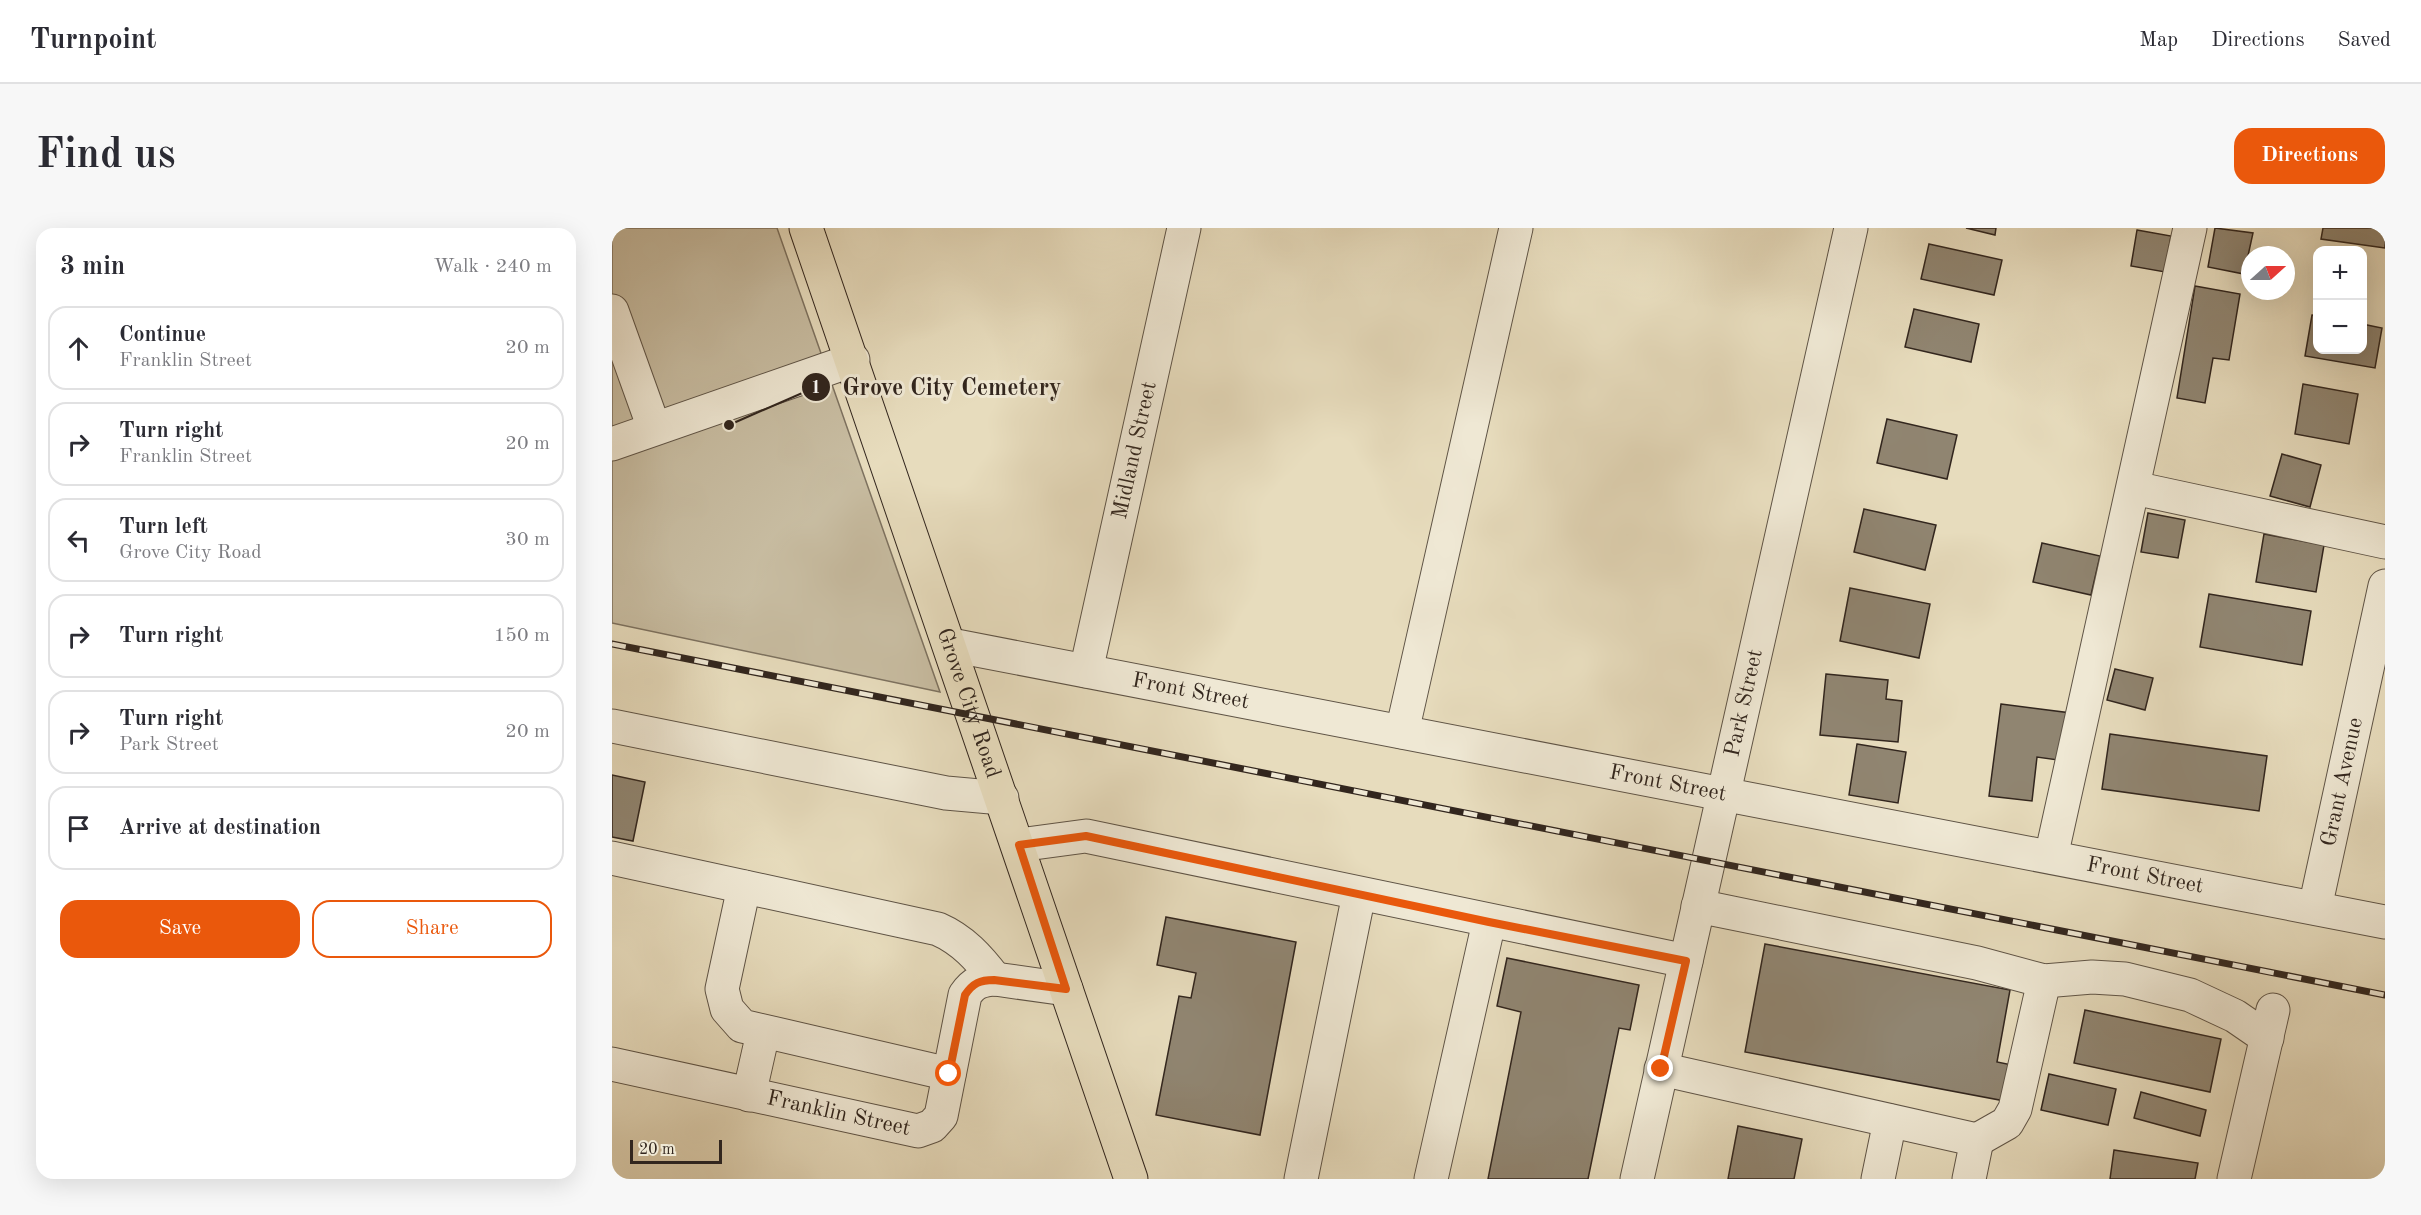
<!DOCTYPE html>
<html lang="en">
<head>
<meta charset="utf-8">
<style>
  :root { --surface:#fff; --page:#f7f7f7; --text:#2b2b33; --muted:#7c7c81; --line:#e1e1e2; --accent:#ea580c }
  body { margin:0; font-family:"Old Standard TT",serif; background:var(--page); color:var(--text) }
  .controls { position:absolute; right:18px; top:18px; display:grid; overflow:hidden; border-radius:12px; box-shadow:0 6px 24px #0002 }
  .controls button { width:54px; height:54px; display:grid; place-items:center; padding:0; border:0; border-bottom:2px solid var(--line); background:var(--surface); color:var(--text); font:30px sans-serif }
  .compass { position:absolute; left:1629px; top:18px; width:54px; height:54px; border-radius:50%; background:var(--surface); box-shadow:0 6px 24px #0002; rotate:69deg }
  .scale { position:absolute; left:18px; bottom:15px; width:92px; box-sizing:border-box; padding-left:6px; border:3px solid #32261e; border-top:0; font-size:16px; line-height:21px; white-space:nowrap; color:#32261e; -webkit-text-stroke:4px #efe8d4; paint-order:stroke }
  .stop { position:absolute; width:18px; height:18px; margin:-14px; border:4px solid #ea580c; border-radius:50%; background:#fff }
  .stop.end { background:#ea580c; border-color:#fff; box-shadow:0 2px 6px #0008 }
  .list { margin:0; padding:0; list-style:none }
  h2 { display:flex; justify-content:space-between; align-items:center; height:78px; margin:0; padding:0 24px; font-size:26px }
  h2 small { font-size:20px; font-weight:400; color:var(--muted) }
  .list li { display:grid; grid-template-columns:39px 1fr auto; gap:18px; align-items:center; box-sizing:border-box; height:84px; margin:0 12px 12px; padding:0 12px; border:2px solid var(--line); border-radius:18px }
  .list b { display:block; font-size:22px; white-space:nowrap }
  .list p { margin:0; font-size:20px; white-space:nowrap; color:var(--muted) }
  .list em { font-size:20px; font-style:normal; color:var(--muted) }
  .actions { display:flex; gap:12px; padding:18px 24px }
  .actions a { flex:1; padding:14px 0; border:2px solid var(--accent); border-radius:18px; text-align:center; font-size:21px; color:var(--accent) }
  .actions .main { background:var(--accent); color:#fff }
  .icon { flex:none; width:33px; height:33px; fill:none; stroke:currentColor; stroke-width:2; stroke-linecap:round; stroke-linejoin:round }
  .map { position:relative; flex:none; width:1773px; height:951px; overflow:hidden; border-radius:18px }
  header { display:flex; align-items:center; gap:36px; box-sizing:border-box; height:84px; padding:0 30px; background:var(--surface); border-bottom:2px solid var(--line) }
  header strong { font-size:28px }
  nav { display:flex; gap:33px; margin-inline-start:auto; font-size:21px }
  .intro { display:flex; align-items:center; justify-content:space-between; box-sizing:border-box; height:144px; padding:0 36px }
  h1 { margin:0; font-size:42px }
  .button { padding:15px 27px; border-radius:18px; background:var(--accent); color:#fff; font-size:21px; font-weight:700 }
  main { display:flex; gap:36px; padding:0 36px }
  aside { flex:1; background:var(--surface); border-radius:18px; box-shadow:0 6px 24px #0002 }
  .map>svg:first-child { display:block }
  .green { fill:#c8bda2; stroke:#7d7260; stroke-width:1.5 }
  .building { fill:#908571; stroke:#32261e; stroke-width:1.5 }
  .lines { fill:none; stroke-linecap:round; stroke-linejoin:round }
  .minor-casing { stroke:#5f5446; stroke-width:35 }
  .major-casing { stroke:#32261e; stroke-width:35 }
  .minor { stroke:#efe8d4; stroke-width:33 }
  .major { stroke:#e7dcbd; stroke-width:33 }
  .rail-casing { stroke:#32261e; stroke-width:7 }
  .rail { stroke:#efe8d4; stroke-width:4.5; stroke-dasharray:14; stroke-linecap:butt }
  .route { stroke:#ea580c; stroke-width:8 }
  .labels { text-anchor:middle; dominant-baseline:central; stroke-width:6; stroke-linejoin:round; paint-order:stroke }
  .street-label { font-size:22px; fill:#32261e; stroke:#efe8d4 }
  .leader { fill:none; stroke:#32261e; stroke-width:2 }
  .callout-dot { fill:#32261e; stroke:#efe8d4; stroke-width:2 }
  .mark-label { font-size:18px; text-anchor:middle; font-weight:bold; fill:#fff }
  .callout-label { font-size:24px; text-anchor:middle; font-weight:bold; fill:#32261e; stroke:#efe8d4; stroke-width:6; stroke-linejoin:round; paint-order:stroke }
</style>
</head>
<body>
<header>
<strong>Turnpoint</strong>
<nav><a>Map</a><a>Directions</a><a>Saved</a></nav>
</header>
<div class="intro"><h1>Find us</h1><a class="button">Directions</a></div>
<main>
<aside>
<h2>3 min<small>Walk · 240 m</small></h2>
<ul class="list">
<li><svg class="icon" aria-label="ahead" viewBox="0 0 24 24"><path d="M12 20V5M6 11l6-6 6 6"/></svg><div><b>Continue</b><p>Franklin Street</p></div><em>20 m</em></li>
<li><svg class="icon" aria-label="right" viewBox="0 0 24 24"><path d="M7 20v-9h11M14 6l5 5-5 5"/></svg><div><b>Turn right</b><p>Franklin Street</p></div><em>20 m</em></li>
<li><svg class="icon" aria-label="left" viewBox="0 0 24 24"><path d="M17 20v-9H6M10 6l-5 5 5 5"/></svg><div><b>Turn left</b><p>Grove City Road</p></div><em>30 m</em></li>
<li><svg class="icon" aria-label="right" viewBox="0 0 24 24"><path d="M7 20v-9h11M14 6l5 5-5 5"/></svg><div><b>Turn right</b></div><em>150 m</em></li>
<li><svg class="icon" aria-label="right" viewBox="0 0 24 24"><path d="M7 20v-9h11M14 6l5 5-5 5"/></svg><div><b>Turn right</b><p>Park Street</p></div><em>20 m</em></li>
<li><svg class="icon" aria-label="arrive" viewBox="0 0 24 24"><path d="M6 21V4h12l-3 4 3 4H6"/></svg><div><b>Arrive at destination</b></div></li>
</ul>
<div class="actions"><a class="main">Save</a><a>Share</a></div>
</aside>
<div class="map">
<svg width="1773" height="951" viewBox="0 0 1773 951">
  <rect width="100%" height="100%" fill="#e7dcbd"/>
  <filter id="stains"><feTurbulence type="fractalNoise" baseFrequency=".00333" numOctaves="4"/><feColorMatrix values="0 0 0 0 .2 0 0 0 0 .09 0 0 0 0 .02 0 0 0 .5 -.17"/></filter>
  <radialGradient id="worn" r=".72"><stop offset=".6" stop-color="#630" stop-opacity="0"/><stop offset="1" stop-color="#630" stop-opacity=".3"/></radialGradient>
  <!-- green -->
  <path class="green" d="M 0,0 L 165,0 L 328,464 L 0,395 Z"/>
  <!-- building -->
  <path class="building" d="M 1354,0 L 1384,0 L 1383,7 Z
    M 1603,0 L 1641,5 L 1632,46 L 1596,39 Z
    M 1711,0 L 1773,0 L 1773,20 L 1709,11 Z
    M 1525,2 L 1559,8 L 1553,44 L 1519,38 Z
    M 1317,16 L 1390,32 L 1382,67 L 1309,51 Z
    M 1583,58 L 1628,66 L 1617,132 L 1601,130 L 1593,175 L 1565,170 Z
    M 1302,81 L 1367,96 L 1359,134 L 1293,119 Z
    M 1700,87 L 1706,88 L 1706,122 L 1750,122 L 1750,96 L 1770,100 L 1763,140 L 1693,128 Z
    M 1691,156 L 1746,166 L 1737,216 L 1683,206 Z
    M 1275,191 L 1345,207 L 1335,251 L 1265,235 Z
    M 1670,226 L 1709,237 L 1698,279 L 1658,268 Z
    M 1252,281 L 1324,297 L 1313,342 L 1242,324 Z
    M 1536,285 L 1573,292 L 1566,330 L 1529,324 Z
    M 1652,306 L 1712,317 L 1704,364 L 1644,354 Z
    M 1430,315 L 1488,328 L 1479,367 L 1421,354 Z
    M 1238,360 L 1318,376 L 1307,430 L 1228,413 Z
    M 1597,366 L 1699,383 L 1690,437 L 1588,419 Z
    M 1503,441 L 1541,450 L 1533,482 L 1495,472 Z
    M 1214,446 L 1276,452 L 1274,471 L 1290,473 L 1286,514 L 1208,507 Z
    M 1389,476 L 1459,485 L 1453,533 L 1425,529 L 1420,573 L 1377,568 Z
    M 1498,506 L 1655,528 L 1647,583 L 1490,561 Z
    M 1245,516 L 1294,524 L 1286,575 L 1237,567 Z
    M 0,547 L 33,554 L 21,613 L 0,609 Z
    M 554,689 L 684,714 L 648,907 L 544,887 L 567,768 L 579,770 L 584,745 L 545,737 Z
    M 1153,716 L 1398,762 L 1385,834 L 1400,837 L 1393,873 L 1133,824 Z
    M 895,730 L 1027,757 L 1018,802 L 1007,800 L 976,951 L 876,951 L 909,784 L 885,778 Z
    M 1473,782 L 1609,811 L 1598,864 L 1462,835 Z
    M 1437,846 L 1504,861 L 1496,897 L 1429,882 Z
    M 1529,864 L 1594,882 L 1588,908 L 1522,890 Z
    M 1126,898 L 1190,911 L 1182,951 L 1116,951 Z
    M 1502,922 L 1586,935 L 1583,951 L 1498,951 Z"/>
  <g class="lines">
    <defs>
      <g id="minor">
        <path d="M 0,83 L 42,200"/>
        <path d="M 0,216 L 241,132"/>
        <path d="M 1522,260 L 1773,314"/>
        <path id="s1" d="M 339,417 L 1773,694"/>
        <path id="s2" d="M 474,443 L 572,0"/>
        <path d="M 0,498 L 334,565 L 390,570"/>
        <path d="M 790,504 L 904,0"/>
        <path d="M 407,617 L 474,608 L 1074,733"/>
        <path d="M 1439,629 L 1578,0"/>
        <path d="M 0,630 L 326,701 C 351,712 367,730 383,751"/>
        <path d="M 132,659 L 110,761 L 115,781 L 130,798 L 337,846"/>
        <path d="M 1086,678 L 1365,735 L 1432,753 L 1480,749 L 1513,751 L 1578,767 L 1623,788 L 1655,810"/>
        <path id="s3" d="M 1703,680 L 1773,358"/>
        <path id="s4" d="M 0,836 L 306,903 L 320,898 L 329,888 L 353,767 C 361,755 368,752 383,751 L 454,761"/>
        <path d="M 1049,841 L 1365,912 L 1357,951"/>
        <path d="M 137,867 L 151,805"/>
        <path d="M 1365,912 L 1395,895 L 1403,881 L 1432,753"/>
        <path d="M 689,951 L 747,666"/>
        <path d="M 819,951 L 877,694"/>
        <path id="s5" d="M 1025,951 L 1239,0"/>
        <path d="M 1266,951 L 1278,893"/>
        <path d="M 1622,951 L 1661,782"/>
      </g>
      <g id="major">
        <path id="s6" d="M 194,0 L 519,951"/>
      </g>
    </defs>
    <!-- minor casing -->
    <use href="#minor" class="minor-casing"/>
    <!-- major casing -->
    <use href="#major" class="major-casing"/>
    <!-- minor -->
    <use href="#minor" class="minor"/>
    <!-- major -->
    <use href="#major" class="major"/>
    <defs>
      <path id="rail" d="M 0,416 L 1773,767"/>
    </defs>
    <!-- rail casing -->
    <use href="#rail" class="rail-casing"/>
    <!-- rail -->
    <use href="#rail" class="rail"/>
  </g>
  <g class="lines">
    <!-- route -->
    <path class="route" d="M 337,846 L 353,767 C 361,755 368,752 382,752 L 454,761 L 407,617 L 474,608 L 877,694 L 1074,733 L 1049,841"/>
  </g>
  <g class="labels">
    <!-- street labels -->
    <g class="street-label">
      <text stroke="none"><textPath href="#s2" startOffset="226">Midland Street</textPath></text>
      <text stroke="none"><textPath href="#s1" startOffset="244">Front Street</textPath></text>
      <text stroke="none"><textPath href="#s6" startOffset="502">Grove City Road</textPath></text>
      <text stroke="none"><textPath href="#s5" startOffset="488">Park Street</textPath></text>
      <text stroke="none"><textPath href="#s3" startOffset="129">Grant Avenue</textPath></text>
      <text stroke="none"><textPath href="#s1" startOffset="730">Front Street</textPath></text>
      <text stroke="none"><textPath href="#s1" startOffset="1216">Front Street</textPath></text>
      <text stroke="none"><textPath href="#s4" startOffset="232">Franklin Street</textPath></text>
    </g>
  </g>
  <!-- callouts -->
  <path class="leader" d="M117 197L204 159"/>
  <g class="callout-dot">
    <circle cx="117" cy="197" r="6"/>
    <circle cx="204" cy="159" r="15"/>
  </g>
  <g class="mark-label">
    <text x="204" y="165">1</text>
  </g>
  <g class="callout-label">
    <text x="340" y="167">Grove City Cemetery</text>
  </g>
  <rect width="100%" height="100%" filter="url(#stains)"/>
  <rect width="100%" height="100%" fill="url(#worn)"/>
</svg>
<div class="controls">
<button>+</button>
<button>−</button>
</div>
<svg class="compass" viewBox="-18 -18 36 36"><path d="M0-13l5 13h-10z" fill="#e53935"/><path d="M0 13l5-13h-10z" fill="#7c7c81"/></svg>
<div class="scale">20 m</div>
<div class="stop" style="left:337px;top:846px"></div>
<div class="stop end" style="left:1049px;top:841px"></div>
</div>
</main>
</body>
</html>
